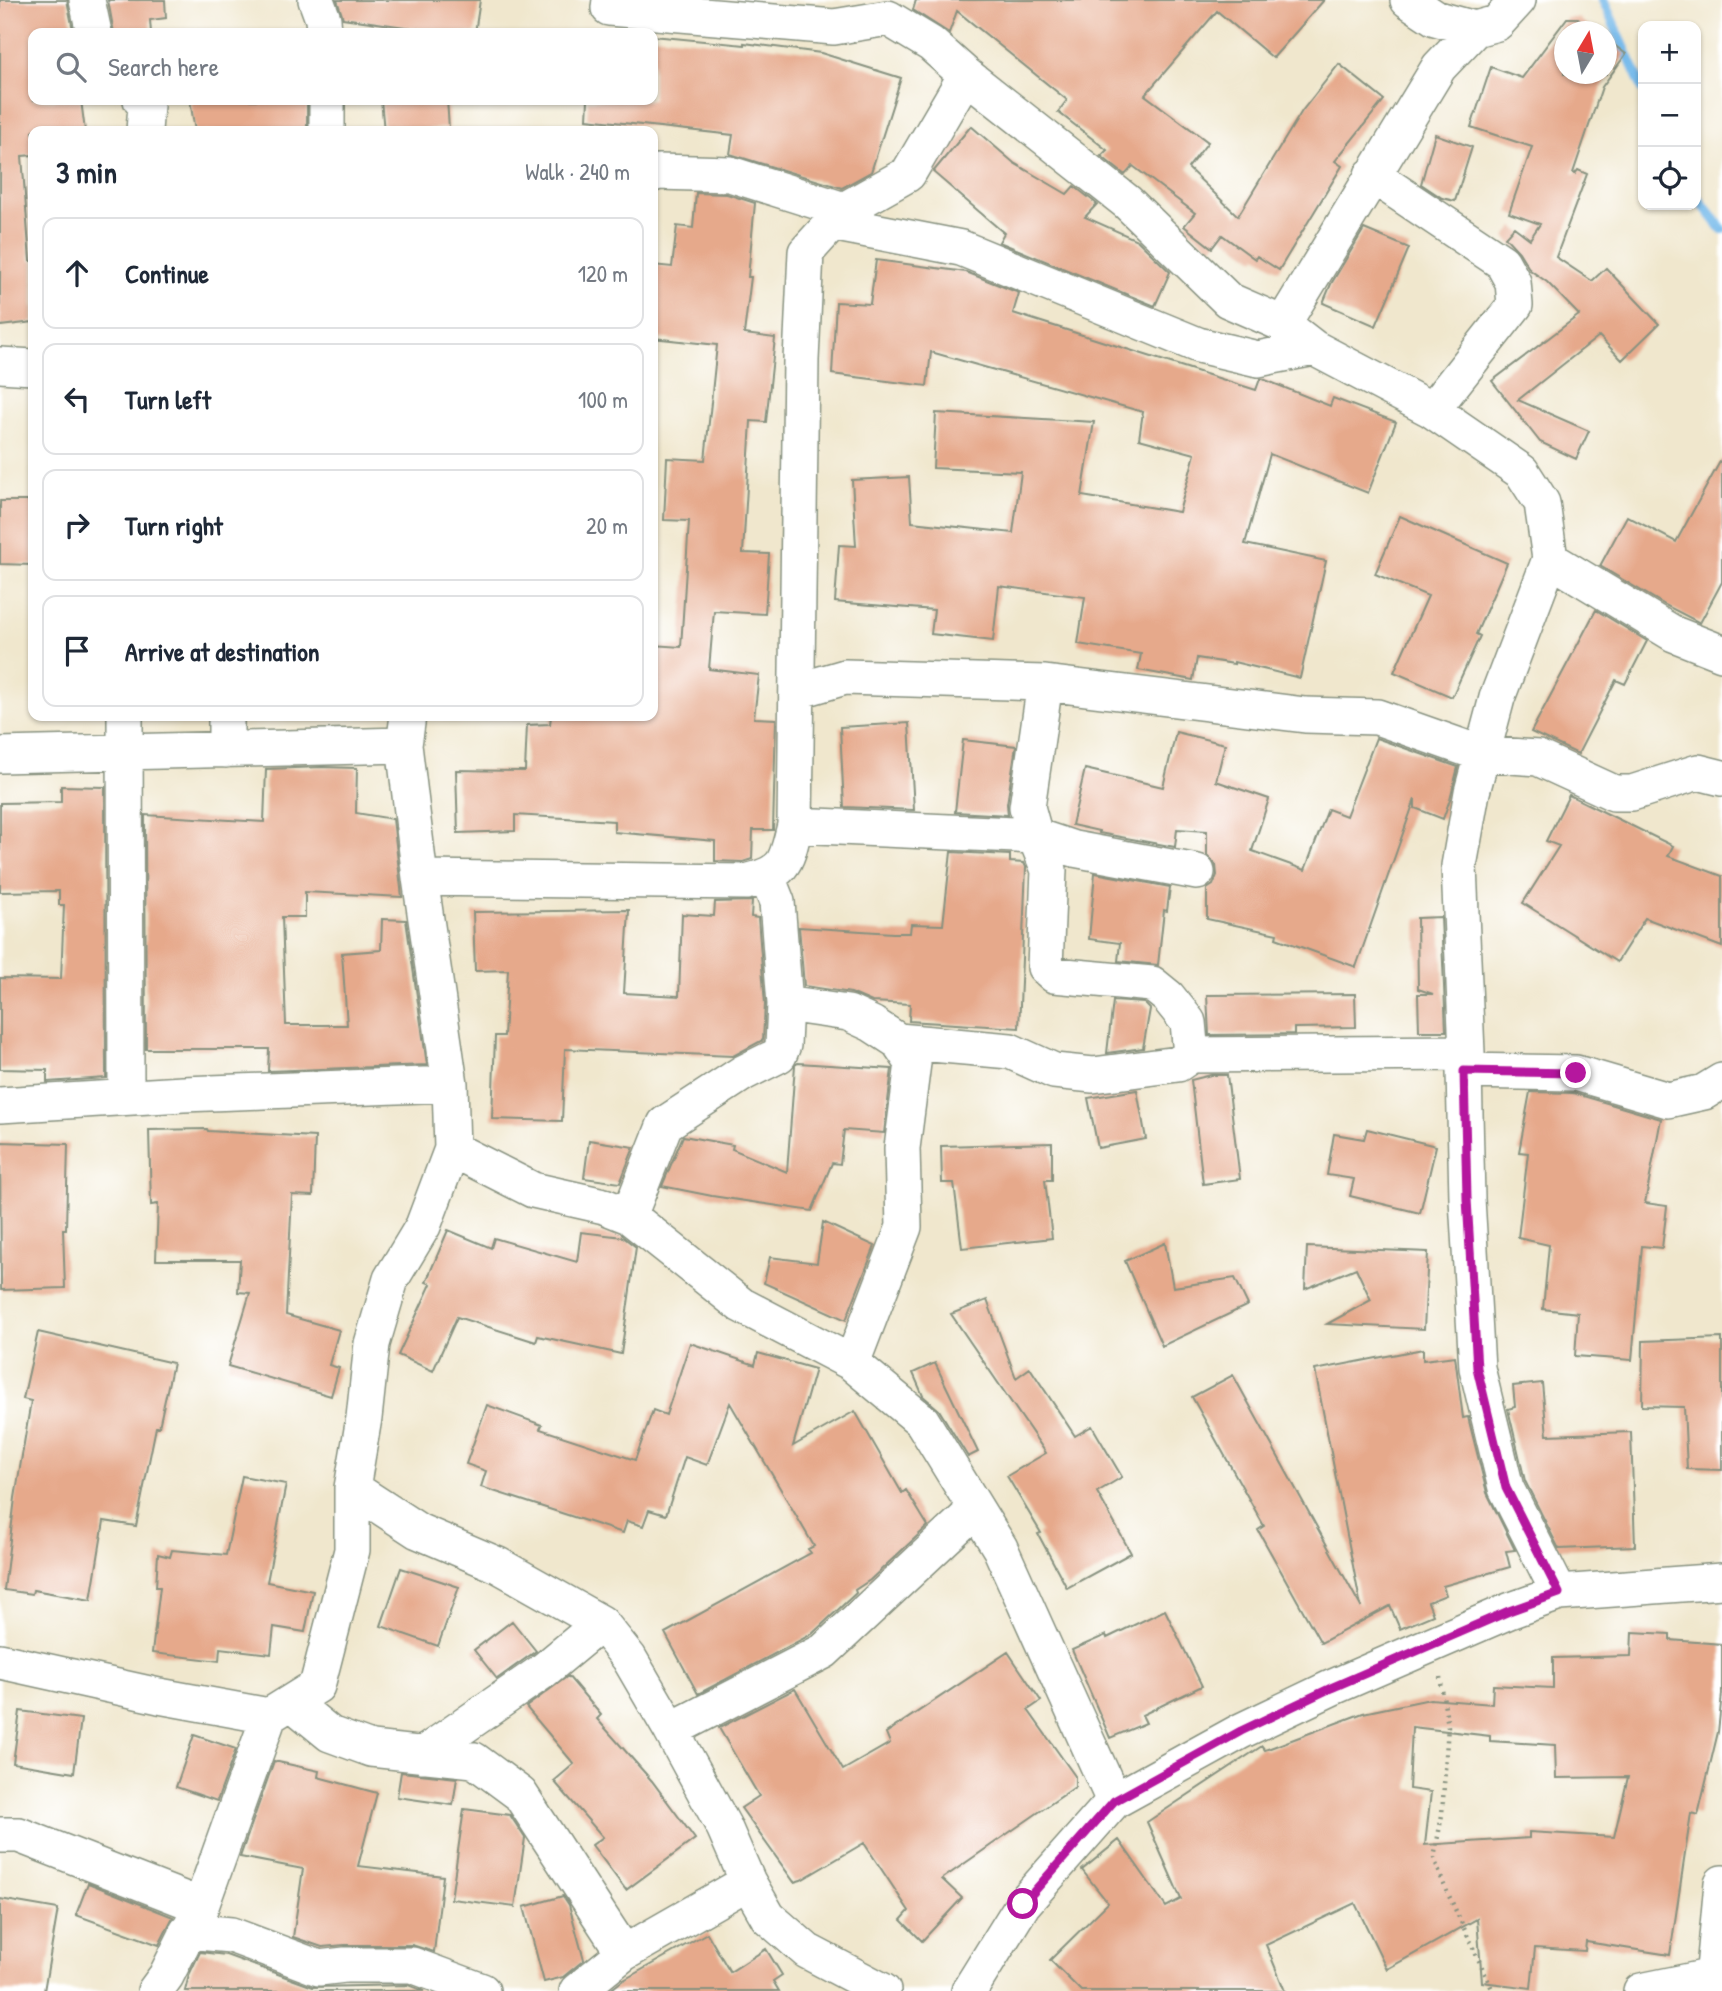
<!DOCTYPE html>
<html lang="en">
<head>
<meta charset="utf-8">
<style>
  :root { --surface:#fff; --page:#f6f6f7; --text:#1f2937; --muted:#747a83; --line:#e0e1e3 }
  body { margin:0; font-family:"Patrick Hand",sans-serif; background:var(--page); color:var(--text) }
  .controls { position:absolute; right:21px; top:21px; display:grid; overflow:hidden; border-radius:14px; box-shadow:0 2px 5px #0004 }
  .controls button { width:63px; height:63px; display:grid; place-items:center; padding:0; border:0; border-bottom:2px solid var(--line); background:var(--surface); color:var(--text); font:35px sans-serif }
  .compass { position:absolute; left:1554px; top:21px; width:63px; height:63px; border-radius:50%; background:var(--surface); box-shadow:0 2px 5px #0004; rotate:10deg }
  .stop { position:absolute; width:21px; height:21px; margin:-16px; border:5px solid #b5179e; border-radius:50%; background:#fff }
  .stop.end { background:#b5179e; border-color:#fff; box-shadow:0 2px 7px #0008 }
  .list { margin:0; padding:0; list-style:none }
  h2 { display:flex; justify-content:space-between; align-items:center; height:91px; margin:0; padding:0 28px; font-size:30px }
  h2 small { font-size:23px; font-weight:400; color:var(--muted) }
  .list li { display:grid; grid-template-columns:46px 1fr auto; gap:21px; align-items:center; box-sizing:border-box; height:112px; margin:0 14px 14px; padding:0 14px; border:2px solid var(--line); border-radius:14px }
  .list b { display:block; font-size:26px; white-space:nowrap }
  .list em { font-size:23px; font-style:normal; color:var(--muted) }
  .icon { flex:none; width:38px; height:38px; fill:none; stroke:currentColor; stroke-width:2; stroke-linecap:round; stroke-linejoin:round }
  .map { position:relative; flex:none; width:1722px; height:1991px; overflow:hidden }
  .search { position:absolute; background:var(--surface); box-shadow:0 2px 5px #0004; left:28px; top:28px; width:630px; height:77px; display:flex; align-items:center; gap:18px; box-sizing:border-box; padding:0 24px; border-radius:14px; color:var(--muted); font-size:26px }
  .panel { position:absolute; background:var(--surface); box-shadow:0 2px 5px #0004; left:28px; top:126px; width:630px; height:595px; border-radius:14px }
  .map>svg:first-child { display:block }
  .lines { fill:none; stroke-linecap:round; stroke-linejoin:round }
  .stream { stroke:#74b9ea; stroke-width:10 }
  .building { fill:#e6a98b; fill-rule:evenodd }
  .minor-casing { stroke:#889280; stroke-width:38 }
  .path { stroke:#889280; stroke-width:4.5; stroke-dasharray:2 5; stroke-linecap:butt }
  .minor { stroke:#fff; stroke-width:35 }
  .route { stroke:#b5179e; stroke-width:9 }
</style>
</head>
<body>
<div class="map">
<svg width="1722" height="1991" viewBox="0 0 1722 1991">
  <rect width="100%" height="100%" fill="#fff"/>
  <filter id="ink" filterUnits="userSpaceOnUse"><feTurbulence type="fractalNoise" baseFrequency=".0143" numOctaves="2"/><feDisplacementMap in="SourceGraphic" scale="14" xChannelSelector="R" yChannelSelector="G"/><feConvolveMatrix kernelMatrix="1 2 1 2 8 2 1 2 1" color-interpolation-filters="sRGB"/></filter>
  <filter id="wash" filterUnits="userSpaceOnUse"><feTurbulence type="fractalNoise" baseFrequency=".00686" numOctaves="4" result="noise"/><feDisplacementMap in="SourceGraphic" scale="28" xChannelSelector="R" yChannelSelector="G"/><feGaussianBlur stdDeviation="1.57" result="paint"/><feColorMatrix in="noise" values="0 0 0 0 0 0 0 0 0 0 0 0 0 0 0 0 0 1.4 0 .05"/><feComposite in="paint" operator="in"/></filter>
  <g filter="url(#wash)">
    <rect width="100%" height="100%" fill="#f0e7cd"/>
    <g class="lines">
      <!-- stream -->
      <path class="stream" d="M 1603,0 L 1643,89
        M 1696,196 L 1722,229"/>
    </g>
    <g id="blocks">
      <!-- building -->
      <path class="building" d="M 0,0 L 67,0 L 73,30 L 33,33 L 33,100 L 81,100 L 85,131 L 33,131 L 33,155 L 22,156 L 30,261 L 33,261 L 33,322 L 0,326 Z
        M 108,0 L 165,0 L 166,18 L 150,20 L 151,33 L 114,33 Z
        M 337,0 L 480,0 L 475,33 L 446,33 L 343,18 Z
        M 916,0 L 1324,0 L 1273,58 L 1217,11 L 1145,95 L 1208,142 L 1188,168 L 1238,216 L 1302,111 L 1339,64 L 1384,100 L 1335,161 L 1342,166 L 1279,270 L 1257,256 L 1255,259 L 1222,235 L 1212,248 L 1184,226 L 1195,213 L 1133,166 L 1125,175 L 1101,156 L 1107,150 L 1058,112 L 1067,100 L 957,11 L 949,33 L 913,10 Z
        M 1567,18 L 1578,18 L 1596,32 L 1564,32 L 1564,74 L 1606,74 L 1606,39 L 1626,54 L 1602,87 L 1573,173 L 1575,174 L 1578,170 L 1587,174 L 1556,257 L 1592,281 L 1606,268 L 1659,324 L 1622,360 L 1599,336 L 1518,400 L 1589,431 L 1576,459 L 1540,442 L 1492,381 L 1579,315 L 1547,282 L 1530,270 L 1519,252 L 1505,237 L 1514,227 L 1530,239 L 1540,224 L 1509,213 L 1532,147 L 1471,127 L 1491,67 L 1522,78 Z
        M 653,36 L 744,45 L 744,43 L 821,53 L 901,78 L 871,172 L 842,188 L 730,154 L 733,135 L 587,119 L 588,100 L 653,100 Z
        M 190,100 L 307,100 L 307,131 L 195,131 Z
        M 381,100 L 447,100 L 449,128 L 384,131 Z
        M 971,126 L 1014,163 L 1067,194 L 1074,186 L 1097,204 L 1085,217 L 1137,240 L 1170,272 L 1155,306 L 999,242 L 1004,233 L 933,172 Z
        M 1435,134 L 1472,147 L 1455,201 L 1442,198 L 1421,184 Z
        M 696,193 L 727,194 L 755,203 L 748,277 L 751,277 L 744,334 L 775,338 L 766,422 L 751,421 L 743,553 L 769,554 L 765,614 L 714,611 L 709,669 L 759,675 L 754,718 L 776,719 L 773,830 L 753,830 L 752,859 L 743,862 L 715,861 L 715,841 L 614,832 L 614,821 L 515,815 L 515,831 L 458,833 L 456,770 L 525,771 L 527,725 L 550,724 L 551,716 L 653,716 L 653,645 L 681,647 L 689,521 L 664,520 L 667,458 L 705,460 L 717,345 L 653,338 L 653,265 L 672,267 L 677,226 L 693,228 Z
        M 1364,229 L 1409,248 L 1376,326 L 1323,303 L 1331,284 Z
        M 876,260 L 966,272 L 1019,293 L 1013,313 L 1256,390 L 1260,379 L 1263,379 L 1330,406 L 1333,398 L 1396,422 L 1368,493 L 1270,454 L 1245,544 L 1326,561 L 1300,678 L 1234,662 L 1234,664 L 1197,658 L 1193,680 L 1138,670 L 1141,654 L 1078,644 L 1085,597 L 999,586 L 993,641 L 931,634 L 934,610 L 835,602 L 839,545 L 856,546 L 852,480 L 909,477 L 912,522 L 1013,533 L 1021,472 L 933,468 L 936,413 L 1094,422 L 1082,496 L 1179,512 L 1195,454 L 1139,439 L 1143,412 L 931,352 L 927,386 L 832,374 L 836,302 L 870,304 Z
        M 1722,458 L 1722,582 L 1700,623 L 1665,605 L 1600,566 L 1627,516 L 1676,542 Z
        M 0,501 L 33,501 L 33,565 L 0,564 Z
        M 1400,516 L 1507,563 L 1476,634 L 1480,636 L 1452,697 L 1394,672 L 1428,596 L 1375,574 Z
        M 1596,610 L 1647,641 L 1625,684 L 1616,680 L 1578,754 L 1531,732 Z
        M 909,723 L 914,810 L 844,807 L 840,727 Z
        M 1176,732 L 1225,744 L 1216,781 L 1269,799 L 1252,851 L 1305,870 L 1328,809 L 1346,816 L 1376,738 L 1458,767 L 1450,799 L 1443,819 L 1415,808 L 1415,799 L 1356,967 L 1276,938 L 1277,934 L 1207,919 L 1207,889 L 1213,885 L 1217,875 L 1216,865 L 1207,855 L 1207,831 L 1177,829 L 1175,847 L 1099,833 L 1099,831 L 1072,825 L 1085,769 L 1163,787 Z
        M 963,740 L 1016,746 L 1007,804 L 1008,815 L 955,812 Z
        M 322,767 L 357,768 L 356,813 L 393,819 L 402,897 L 305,892 L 305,917 L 282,917 L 286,1025 L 347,1025 L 342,953 L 381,950 L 382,919 L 406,920 L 427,1065 L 268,1071 L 269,1049 L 146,1049 L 145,815 L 264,822 L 266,769 Z
        M 61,786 L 105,787 L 106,1078 L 47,1082 L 47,1070 L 0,1069 L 0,978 L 61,979 L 64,905 L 59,905 L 59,891 L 0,892 L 0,803 L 61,802 Z
        M 1569,795 L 1673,846 L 1668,856 L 1722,876 L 1722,947 L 1645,918 L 1617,962 L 1523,903 L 1559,846 L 1546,841 Z
        M 951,852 L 1010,855 L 1010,862 L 1024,863 L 1026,867 L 1019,1028 L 909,1021 L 910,1004 L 872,1002 L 851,993 L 804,986 L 799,927 L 893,933 L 910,933 L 911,924 L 943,925 Z
        M 1095,873 L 1170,887 L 1167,911 L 1164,910 L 1158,965 L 1118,961 L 1120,943 L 1089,939 Z
        M 752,901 L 751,917 L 758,918 L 765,1004 L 763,1040 L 733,1056 L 565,1049 L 562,1121 L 492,1119 L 495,1036 L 504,1036 L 508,970 L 475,971 L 473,912 L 629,910 L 624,993 L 679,996 L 682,914 L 714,916 L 715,902 Z
        M 1441,917 L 1446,1031 L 1419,1031 L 1418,994 L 1433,994 L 1418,989 L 1417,918 Z
        M 1355,994 L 1356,1027 L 1294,1028 L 1294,1034 L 1209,1035 L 1207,995 Z
        M 1113,1001 L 1144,1003 L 1150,1009 L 1143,1048 L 1107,1053 Z
        M 798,1063 L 892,1069 L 884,1133 L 844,1130 L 840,1164 L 832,1163 L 812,1211 L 712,1196 L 662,1186 L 683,1136 L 733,1145 L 732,1149 L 787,1172 L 795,1065 Z
        M 1211,1075 L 1227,1075 L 1240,1179 L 1203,1184 L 1191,1080 Z
        M 1137,1090 L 1146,1139 L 1098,1148 L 1088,1098 Z
        M 1530,1092 L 1573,1093 L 1661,1119 L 1645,1203 L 1667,1206 L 1662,1248 L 1642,1246 L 1632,1360 L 1575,1356 L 1578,1313 L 1543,1309 L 1549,1245 L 1518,1238 L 1528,1153 L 1519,1152 Z
        M 207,1129 L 208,1131 L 315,1137 L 313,1196 L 292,1195 L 286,1315 L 339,1330 L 329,1365 L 339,1368 L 331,1396 L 228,1366 L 250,1293 L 238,1292 L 240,1260 L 156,1260 L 158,1204 L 151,1205 L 149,1130 Z
        M 1367,1129 L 1436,1146 L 1420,1213 L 1350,1196 L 1354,1179 L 1327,1175 L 1334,1134 L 1364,1139 Z
        M 589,1140 L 634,1147 L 620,1183 L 584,1178 Z
        M 0,1142 L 68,1144 L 66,1229 L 63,1229 L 65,1288 L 1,1290 Z
        M 1052,1143 L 1052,1180 L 1045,1180 L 1052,1238 L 962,1248 L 954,1183 L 942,1183 L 941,1146 Z
        M 823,1222 L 875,1246 L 846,1320 L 764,1283 L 770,1257 L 817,1263 Z
        M 448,1230 L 491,1248 L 494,1238 L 577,1262 L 581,1232 L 623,1237 L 636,1247 L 621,1354 L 538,1336 L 536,1342 L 457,1317 L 433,1371 L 398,1355 L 431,1284 L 426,1282 Z
        M 1165,1243 L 1173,1287 L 1235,1278 L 1248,1305 L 1162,1346 L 1125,1261 Z
        M 1307,1247 L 1428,1252 L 1424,1329 L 1327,1324 L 1371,1300 L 1356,1268 L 1305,1289 Z
        M 987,1300 L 1016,1378 L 1030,1368 L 1075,1436 L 1092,1426 L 1122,1477 L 1097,1492 L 1131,1553 L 1067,1588 L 1038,1534 L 1041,1533 L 1007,1476 L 1046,1453 L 951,1314 Z
        M 38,1332 L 173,1363 L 159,1427 L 156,1427 L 136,1526 L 104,1521 L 91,1600 L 33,1590 L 32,1594 L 4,1590 L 15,1498 L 31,1401 L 23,1399 Z
        M 1722,1338 L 1722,1470 L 1687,1469 L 1684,1407 L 1642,1406 L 1643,1341 Z
        M 690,1343 L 755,1365 L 758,1353 L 815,1369 L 793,1446 L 855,1411 L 902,1493 L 906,1490 L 928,1526 L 870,1580 L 855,1590 L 856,1593 L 812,1634 L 698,1694 L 665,1633 L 811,1553 L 808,1549 L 814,1546 L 730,1403 L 707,1465 L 685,1457 L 666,1515 L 649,1510 L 643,1526 L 627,1521 L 623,1533 L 481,1487 L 486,1471 L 466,1464 L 487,1405 L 542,1425 L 540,1429 L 635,1460 L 653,1410 L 666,1415 Z
        M 1423,1349 L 1423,1360 L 1455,1356 L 1463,1418 L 1468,1417 L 1487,1493 L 1515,1550 L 1506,1551 L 1510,1567 L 1443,1586 L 1446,1595 L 1428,1602 L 1433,1615 L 1400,1629 L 1390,1606 L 1321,1643 L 1258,1530 L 1264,1526 L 1192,1397 L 1233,1375 L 1361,1607 L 1315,1370 Z
        M 935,1363 L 978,1452 L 968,1457 L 939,1410 L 923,1396 L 913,1373 Z
        M 1542,1383 L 1547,1435 L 1631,1432 L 1635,1546 L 1559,1549 L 1525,1481 L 1508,1409 L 1515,1407 L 1513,1386 Z
        M 242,1476 L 286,1484 L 267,1582 L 313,1591 L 305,1632 L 274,1627 L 271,1654 L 220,1648 L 219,1661 L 152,1653 L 160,1587 L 156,1587 L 158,1554 L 170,1557 L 172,1550 L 226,1555 Z
        M 401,1568 L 459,1587 L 438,1646 L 381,1626 Z
        M 1165,1610 L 1202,1686 L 1142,1715 L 1146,1723 L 1110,1738 L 1072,1650 L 1106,1635 L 1107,1638 Z
        M 512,1621 L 536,1651 L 497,1679 L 474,1650 Z
        M 1632,1632 L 1670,1634 L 1670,1640 L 1722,1644 L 1722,1694 L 1718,1732 L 1698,1815 L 1691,1813 L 1670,1955 L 1586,1942 L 1585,1951 L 1535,1948 L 1531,1988 L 1482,1982 L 1477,1919 L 1387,1969 L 1355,1903 L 1266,1945 L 1285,1991 L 1081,1991 L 1050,1960 L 1108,1903 L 1082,1870 L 1119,1840 L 1166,1907 L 1181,1899 L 1147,1822 L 1262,1746 L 1265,1750 L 1363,1713 L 1430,1699 L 1492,1704 L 1493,1685 L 1553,1688 L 1553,1658 L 1631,1656 ZM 1412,1727 L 1490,1736 L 1490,1741 L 1555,1745 L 1556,1778 L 1628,1777 L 1614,1837 L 1529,1832 L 1529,1838 L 1425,1845 L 1431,1792 L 1409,1789 Z
        M 1008,1652 L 1041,1701 L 1028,1710 L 1075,1776 L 1075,1787 L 942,1879 L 962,1898 L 922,1941 L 901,1920 L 909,1911 L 864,1843 L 801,1880 L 794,1882 L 741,1808 L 759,1796 L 719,1728 L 795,1689 L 843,1770 L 890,1743 L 886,1733 Z
        M 568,1676 L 601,1715 L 597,1719 L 652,1781 L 695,1839 L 626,1890 L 592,1845 L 603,1837 L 554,1781 L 574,1764 L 526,1707 Z
        M 20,1711 L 81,1719 L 74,1773 L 13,1763 Z
        M 194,1735 L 236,1749 L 217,1801 L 176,1787 Z
        M 274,1761 L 319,1771 L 318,1777 L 377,1793 L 358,1866 L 443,1876 L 434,1952 L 412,1945 L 345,1945 L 322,1947 L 293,1937 L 303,1869 L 240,1857 Z
        M 401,1772 L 457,1778 L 453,1805 L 397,1797 Z
        M 464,1809 L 510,1815 L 525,1838 L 515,1907 L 451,1899 Z
        M 88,1883 L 173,1917 L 159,1945 L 76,1915 Z
        M 563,1896 L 569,1905 L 584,1960 L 563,1977 L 544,1982 L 524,1907 Z
        M 0,1899 L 58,1909 L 44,1991 L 0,1991 Z
        M 707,1933 L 730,1972 L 766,1949 L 782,1975 L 773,1981 L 779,1991 L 609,1991 L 622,1981 Z
        M 200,1952 L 226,1955 L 313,1987 L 408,1985 L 424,1991 L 185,1991 L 189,1975 Z"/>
    </g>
  </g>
  <g filter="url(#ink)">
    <use href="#blocks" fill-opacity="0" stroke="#889280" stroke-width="2"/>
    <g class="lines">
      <defs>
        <path id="minor" d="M 87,0 L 94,33
          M 316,0 L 323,19 L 324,33
          M 610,0 L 609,8 L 834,27 L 888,18 L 931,44 L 966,75 L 1127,202 L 1228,300 L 1283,324 L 1314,348 L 1432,410 L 1522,472 L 1542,503 L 1550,559 L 1497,698 L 1472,792 L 1459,866 L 1467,1053 L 1464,1071 L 1467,1199 L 1477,1368 L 1506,1488 L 1559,1593
          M 1408,0 L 1435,18 L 1475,29
          M 141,100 L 146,105 L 144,131
          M 327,100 L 327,131
          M 653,174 L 658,172 L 730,174 L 844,210
          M 1372,175 L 1502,262 L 1513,282 L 1515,305 L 1432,410
          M 832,223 L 961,248 L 1198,345 L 1258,359 L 1314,348
          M 1283,324 L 1439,67 L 1475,29 L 1497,23 L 1518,0
          M 0,365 L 33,367
          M 1550,559 L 1674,634 L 1722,653
          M 1045,683 L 1027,807 L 1035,836 L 1049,870 L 1045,967 L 1054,975 L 1152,984 L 1168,997 L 1188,1022 L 1191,1055
          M 797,691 L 845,677 L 1045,683 L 1305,715 L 1377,717 L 1482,754 L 1538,758 L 1614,793 L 1632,793 L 1698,772 L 1722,778
          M 125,716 L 126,1097
          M 226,716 L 226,750
          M 0,755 L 404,745
          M 795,825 L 1035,836 L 1074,849 L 1197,872
          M 420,878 L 746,882 C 786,872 786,863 795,825 L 801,360 L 806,252 L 844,210 L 908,174 L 966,75
          M 785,1004 L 848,1013 L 872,1024 L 898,1041 L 1010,1051 L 1054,1071 L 1093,1075 L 1178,1064 L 1191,1055 L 1467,1053
          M 1464,1071 L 1576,1073 L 1668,1100 L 1704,1092 L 1722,1081
          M 0,1105 L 183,1094 L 450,1084
          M 452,1149 L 533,1190 L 604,1206 L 629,1216 L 741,1305 L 852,1363 L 922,1421 L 1000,1548 L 1114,1801
          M 629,1216 L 665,1124 L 743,1073 L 779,1055 L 783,1045 L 785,1004 L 777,902 L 767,877
          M 852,1363 L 904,1227 L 902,1148 L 913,1063 L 898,1041
          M 352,1488 L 418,1531 L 498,1565 L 601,1623 L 629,1658 L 671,1730 L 724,1827 L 748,1882 L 768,1917 L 807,1951 L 883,1991
          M 0,1661 L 159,1696 L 269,1716 L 317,1686 L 352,1550 L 352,1488 L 364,1418 L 372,1344 L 391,1279 L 423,1226 L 452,1149 L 450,1084 L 420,878 L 404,745 L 408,716
          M 292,1703 L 330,1734 L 371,1749 L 474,1760 L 520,1794 L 624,1953
          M 671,1730 L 824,1651 L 976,1509
          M 422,1755 L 543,1671 L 601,1623
          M 0,1835 L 19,1835 L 201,1906
          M 187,1931 L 231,1935 L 319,1968 L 345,1965 L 412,1965 L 482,1991
          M 155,1991 L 166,1976 L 201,1906 L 269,1716
          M 577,1991 L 624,1953 L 748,1882
          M 969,1991 L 1023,1904 L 1114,1801 L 1241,1731 L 1331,1688 L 1509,1611 L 1559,1593 L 1722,1581
          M 1641,1991 L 1714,1976
          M 1712,1991 L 1722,1883"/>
      </defs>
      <!-- minor casing -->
      <use href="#minor" class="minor-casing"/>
      <!-- path -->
      <path class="path" d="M 1440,1677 L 1448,1726 L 1442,1815 L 1434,1858 L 1444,1885 L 1493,1991"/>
      <!-- minor -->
      <use href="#minor" class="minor"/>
    </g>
  </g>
  <g class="lines" filter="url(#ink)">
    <!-- route -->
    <path class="route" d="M 1023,1904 L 1114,1801 L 1241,1731 L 1331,1688 L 1509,1611 L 1559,1593 L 1506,1488 L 1477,1368 L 1467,1199 L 1464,1071 L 1576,1073"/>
  </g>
</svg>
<div class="controls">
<button>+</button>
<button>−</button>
<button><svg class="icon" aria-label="locate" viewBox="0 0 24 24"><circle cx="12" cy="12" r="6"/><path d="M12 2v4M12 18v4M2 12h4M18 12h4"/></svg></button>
</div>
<svg class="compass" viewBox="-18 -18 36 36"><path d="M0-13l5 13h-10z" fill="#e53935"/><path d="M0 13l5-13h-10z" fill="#747a83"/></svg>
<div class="stop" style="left:1023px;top:1904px"></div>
<div class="stop end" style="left:1576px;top:1073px"></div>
<div class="search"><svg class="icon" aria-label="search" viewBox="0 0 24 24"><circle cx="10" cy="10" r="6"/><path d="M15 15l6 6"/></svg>Search here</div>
<section class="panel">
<h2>3 min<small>Walk · 240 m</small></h2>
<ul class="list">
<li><svg class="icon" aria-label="ahead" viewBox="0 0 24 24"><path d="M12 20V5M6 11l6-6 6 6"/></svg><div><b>Continue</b></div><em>120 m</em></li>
<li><svg class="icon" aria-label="left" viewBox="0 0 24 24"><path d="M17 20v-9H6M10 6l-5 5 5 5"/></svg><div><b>Turn left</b></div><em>100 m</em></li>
<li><svg class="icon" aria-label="right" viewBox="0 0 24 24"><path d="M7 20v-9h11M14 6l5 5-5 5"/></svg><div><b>Turn right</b></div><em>20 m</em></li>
<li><svg class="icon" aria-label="arrive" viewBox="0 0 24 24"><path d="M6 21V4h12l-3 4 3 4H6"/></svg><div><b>Arrive at destination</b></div></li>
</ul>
</section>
</div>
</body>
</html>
